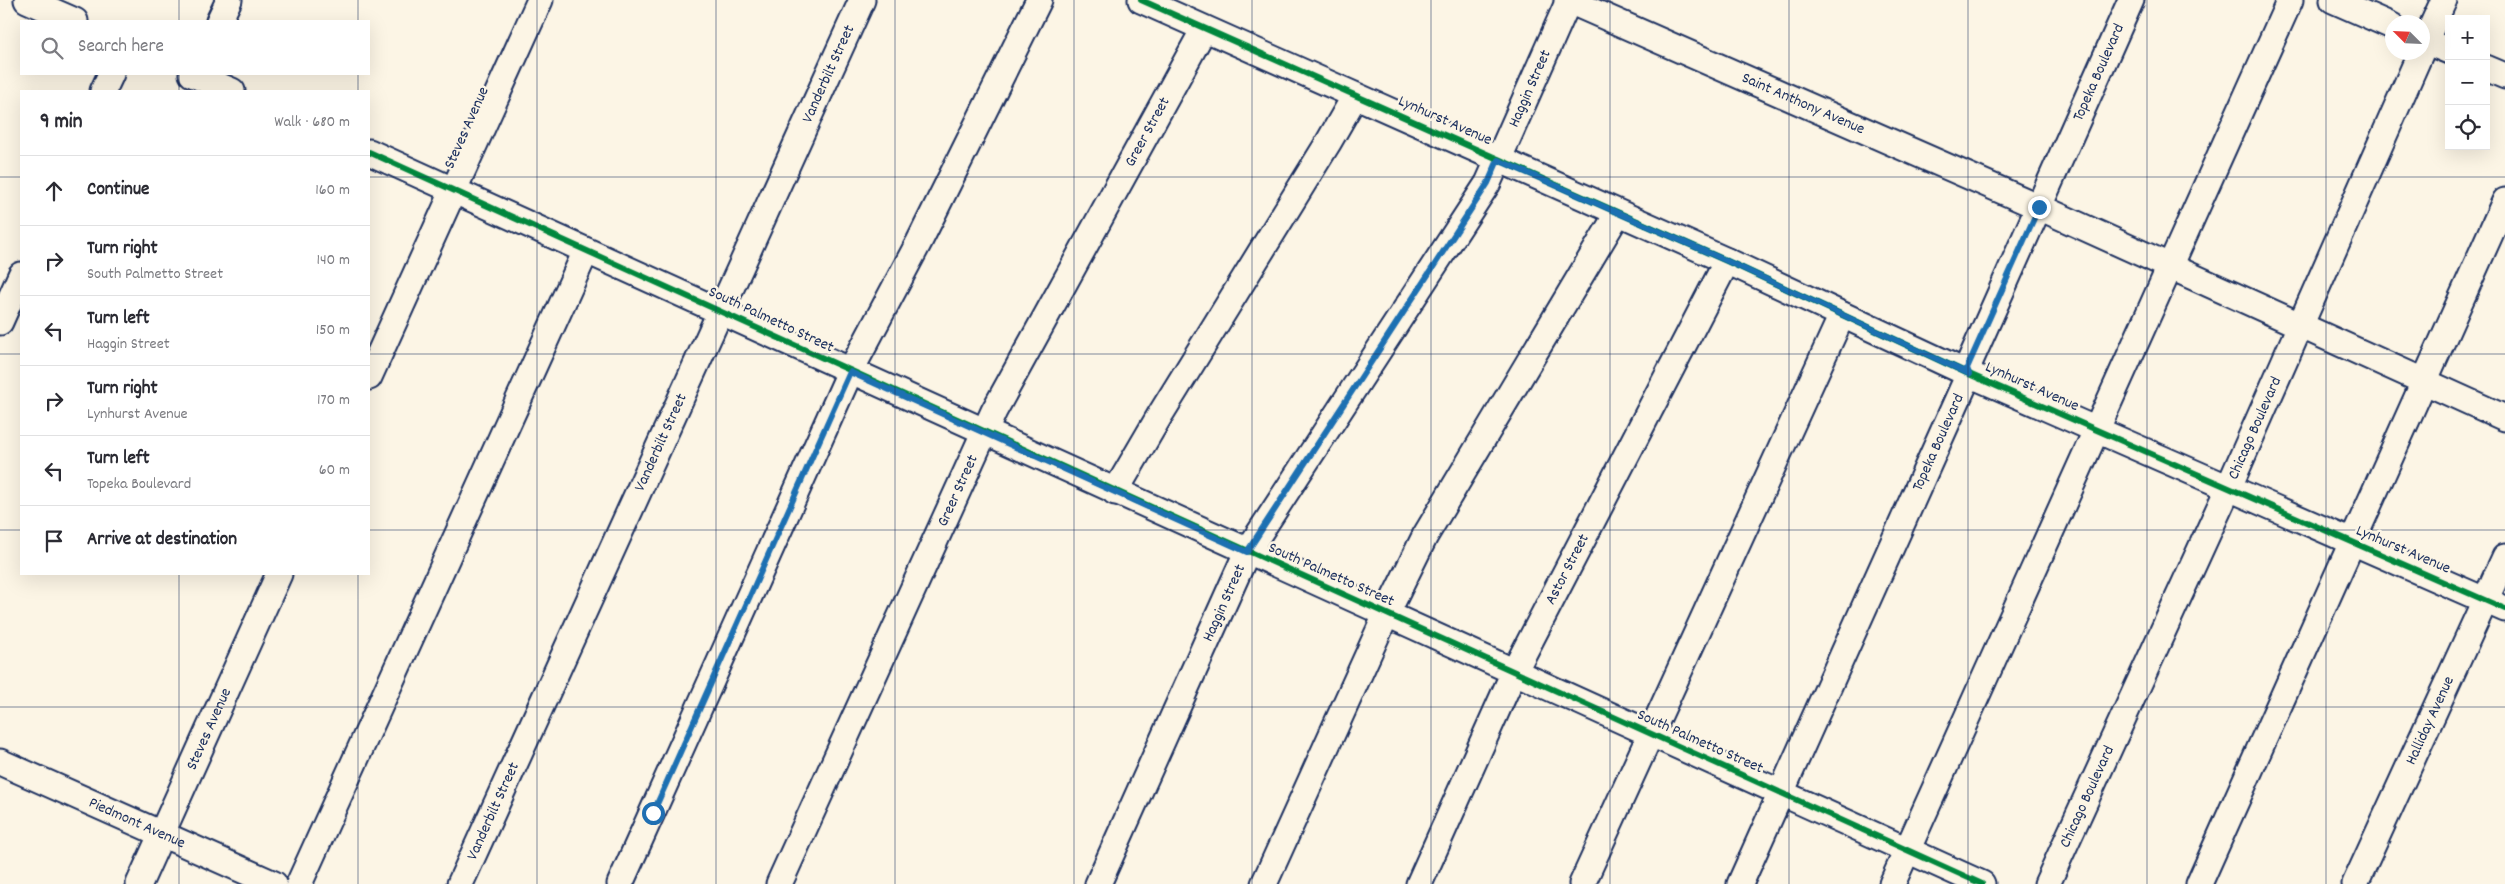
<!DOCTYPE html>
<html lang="en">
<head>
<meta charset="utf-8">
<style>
  :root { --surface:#fff; --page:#f7f7f7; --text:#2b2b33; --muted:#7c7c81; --line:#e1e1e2 }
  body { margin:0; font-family:Dekko,sans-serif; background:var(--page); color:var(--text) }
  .controls { position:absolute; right:15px; top:15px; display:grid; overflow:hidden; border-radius:0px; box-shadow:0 5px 20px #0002 }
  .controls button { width:45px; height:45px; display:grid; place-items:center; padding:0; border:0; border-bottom:1px solid var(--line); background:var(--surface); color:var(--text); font:25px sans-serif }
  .compass { position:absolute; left:2385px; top:15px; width:45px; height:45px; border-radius:50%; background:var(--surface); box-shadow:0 5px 20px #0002; rotate:294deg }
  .stop { position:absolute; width:15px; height:15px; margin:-11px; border:4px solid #1f6fb2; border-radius:50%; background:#fff }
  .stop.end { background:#1f6fb2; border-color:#fff; box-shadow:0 1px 5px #0008 }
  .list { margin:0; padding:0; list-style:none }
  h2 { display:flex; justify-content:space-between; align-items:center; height:65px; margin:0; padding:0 20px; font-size:21px }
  h2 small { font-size:16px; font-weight:400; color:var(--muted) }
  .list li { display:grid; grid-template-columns:32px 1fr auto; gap:15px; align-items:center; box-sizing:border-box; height:70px; padding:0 20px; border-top:1px solid var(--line) }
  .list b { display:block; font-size:19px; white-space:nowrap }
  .list p { margin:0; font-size:16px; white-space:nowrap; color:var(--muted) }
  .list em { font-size:16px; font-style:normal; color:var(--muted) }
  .icon { flex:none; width:28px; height:28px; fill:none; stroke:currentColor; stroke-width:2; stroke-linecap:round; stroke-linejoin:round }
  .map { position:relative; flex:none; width:2505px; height:884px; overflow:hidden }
  .search { position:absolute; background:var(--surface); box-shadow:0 5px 20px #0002; left:20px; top:20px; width:350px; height:55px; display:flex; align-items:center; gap:12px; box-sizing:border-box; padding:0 18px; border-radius:0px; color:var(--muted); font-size:19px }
  .panel { position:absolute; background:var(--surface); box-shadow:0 5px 20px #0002; left:20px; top:90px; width:350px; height:485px; border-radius:0px }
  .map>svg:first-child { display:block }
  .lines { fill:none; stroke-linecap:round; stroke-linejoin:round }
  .minor-casing { stroke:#1b2f5e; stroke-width:29 }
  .minor { stroke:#fcf5e5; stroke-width:25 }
  .cycleway-casing { stroke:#fcf5e5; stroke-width:9 }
  .cycleway { stroke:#00873e; stroke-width:6 }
  .route { stroke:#1f6fb2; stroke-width:6 }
  .grid { fill:none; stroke:#1b2f5e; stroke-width:1; stroke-opacity:0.55 }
  .labels { text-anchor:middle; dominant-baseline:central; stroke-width:5; stroke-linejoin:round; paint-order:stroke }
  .street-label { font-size:16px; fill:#1b2f5e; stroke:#fcf5e5 }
</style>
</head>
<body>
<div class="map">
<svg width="2505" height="884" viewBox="0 0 2505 884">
  <rect width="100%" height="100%" fill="#fcf5e5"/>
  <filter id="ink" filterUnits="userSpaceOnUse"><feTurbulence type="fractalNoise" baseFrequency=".02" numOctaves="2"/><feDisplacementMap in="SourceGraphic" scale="10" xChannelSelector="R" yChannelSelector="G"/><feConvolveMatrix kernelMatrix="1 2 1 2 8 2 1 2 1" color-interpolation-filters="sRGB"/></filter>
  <g filter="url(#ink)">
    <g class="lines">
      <defs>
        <g id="minor">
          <path d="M 27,0 L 75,21"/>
          <path d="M 1141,0 L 1727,261 L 1969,374 L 2505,609"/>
          <path id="s1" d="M 1567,0 L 2039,207 L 2505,418"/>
          <path d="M 2333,0 L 2392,26"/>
          <path d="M 219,21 L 229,0"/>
          <path d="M 2422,40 L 2449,51"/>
          <path d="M 2422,48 L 2444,0"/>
          <path d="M 2486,68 L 2505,76"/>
          <path d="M 192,74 L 232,91"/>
          <path d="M 103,91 L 111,74"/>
          <path d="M 369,152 L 1982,884"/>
          <path d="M 0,322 L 21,275"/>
          <path d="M 369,377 L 540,0"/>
          <path d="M 1115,492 L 1160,415 L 1328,143 L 1355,96"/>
          <path id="s2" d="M 0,762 L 274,884"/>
          <path id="s3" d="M 139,884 L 279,574"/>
          <path d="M 299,884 L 586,251"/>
          <path id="s4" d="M 460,884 L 862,0"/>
          <path d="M 620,884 L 850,372 L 919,242 L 1039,0"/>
          <path id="s5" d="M 779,884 L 994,411 L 1204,29"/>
          <path id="s6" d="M 1098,884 L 1247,552 L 1488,183 L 1569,0"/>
          <path d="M 1264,884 L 1386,615 L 1425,536 L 1618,213"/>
          <path id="s7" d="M 1419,884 L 1514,672 L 1727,261"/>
          <path d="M 1582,884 L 1842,315"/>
          <path id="s8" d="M 1740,884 L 1969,374 L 1967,368 L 2131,0"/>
          <path d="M 1892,884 L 2290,0"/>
          <path id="s9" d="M 2047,884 L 2228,489 L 2421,52"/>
          <path d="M 2199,884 L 2505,201"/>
          <path id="s10" d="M 2355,884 L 2505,557"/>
        </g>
      </defs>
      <!-- minor casing -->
      <use href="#minor" class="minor-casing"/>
      <!-- minor -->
      <use href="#minor" class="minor"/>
      <defs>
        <path id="cycleway" d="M 1141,0 L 1727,261 L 1969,374 L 2505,609
          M 369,152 L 1982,884"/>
      </defs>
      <!-- cycleway casing -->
      <use href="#cycleway" class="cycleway-casing"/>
      <!-- cycleway -->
      <use href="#cycleway" class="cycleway"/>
    </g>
  </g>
  <g class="lines" filter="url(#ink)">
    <!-- route -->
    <path class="route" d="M 653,813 L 850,372 L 1247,552 L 1488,183 L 1498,160 L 1727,261 L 1969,374 L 1967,368 L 2039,207"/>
  </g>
  <!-- grid -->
  <path class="grid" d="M 179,0 L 179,21M 358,0 L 358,21M 537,0 L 537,884M 716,0 L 716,884M 895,0 L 895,884M 1074,0 L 1074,884M 1252,0 L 1252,884M 1431,0 L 1431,884M 1610,0 L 1610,884M 1789,0 L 1789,884M 1968,0 L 1968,884M 2147,0 L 2147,884M 2326,0 L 2326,884M 179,74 L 179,91M 358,74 L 358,91M 0,177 L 21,177M 369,177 L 2505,177M 0,354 L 21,354M 369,354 L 2505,354M 0,530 L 21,530M 369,530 L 2505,530M 179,574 L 179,884M 358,574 L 358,884M 0,707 L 2505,707"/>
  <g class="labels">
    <!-- street labels -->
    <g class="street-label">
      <text stroke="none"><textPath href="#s8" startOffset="889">Topeka Boulevard</textPath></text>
      <text stroke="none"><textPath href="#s4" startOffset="890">Vanderbilt Street</textPath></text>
      <text stroke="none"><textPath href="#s6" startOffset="908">Haggin Street</textPath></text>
      <text stroke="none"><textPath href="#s1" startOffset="258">Saint Anthony Avenue</textPath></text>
      <text transform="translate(1445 121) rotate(24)">Lynhurst Avenue</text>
      <text transform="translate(467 128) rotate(-66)">Steves Avenue</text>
      <text stroke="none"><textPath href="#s5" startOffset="838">Greer Street</textPath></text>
      <text transform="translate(771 320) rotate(25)">South Palmetto Street</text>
      <text transform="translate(2032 387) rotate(24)">Lynhurst Avenue</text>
      <text stroke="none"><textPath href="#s9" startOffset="501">Chicago Boulevard</textPath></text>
      <text stroke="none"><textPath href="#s4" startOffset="485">Vanderbilt Street</textPath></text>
      <text stroke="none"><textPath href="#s8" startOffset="484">Topeka Boulevard</textPath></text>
      <text stroke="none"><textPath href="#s5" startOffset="432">Greer Street</textPath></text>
      <text transform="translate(2403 550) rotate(23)">Lynhurst Avenue</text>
      <text stroke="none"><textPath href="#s7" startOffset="348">Astor Street</textPath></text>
      <text transform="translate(1331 575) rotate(24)">South Palmetto Street</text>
      <text stroke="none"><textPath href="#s6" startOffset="308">Haggin Street</textPath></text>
      <text stroke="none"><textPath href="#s10" startOffset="180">Halliday Avenue</textPath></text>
      <text stroke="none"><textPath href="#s3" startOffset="170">Steves Avenue</textPath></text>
      <text transform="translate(1700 742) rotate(24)">South Palmetto Street</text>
      <text stroke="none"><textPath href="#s9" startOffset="96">Chicago Boulevard</textPath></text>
      <text stroke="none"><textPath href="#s4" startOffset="80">Vanderbilt Street</textPath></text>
      <text stroke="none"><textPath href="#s2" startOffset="150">Piedmont Avenue</textPath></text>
    </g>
  </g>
</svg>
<div class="controls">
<button>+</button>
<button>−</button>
<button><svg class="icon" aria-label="locate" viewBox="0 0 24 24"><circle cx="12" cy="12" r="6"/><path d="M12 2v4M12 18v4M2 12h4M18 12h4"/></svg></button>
</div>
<svg class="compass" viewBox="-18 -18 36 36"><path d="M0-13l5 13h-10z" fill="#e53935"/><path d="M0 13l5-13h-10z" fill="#7c7c81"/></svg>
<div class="stop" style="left:653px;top:813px"></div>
<div class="stop end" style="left:2039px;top:207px"></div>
<div class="search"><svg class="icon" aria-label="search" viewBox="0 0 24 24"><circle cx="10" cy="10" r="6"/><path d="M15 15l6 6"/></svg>Search here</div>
<section class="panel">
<h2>9 min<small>Walk · 680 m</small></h2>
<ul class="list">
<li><svg class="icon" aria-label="ahead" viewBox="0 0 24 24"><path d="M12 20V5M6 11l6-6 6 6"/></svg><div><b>Continue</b></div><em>160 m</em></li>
<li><svg class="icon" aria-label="right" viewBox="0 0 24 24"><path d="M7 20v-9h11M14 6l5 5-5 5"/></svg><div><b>Turn right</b><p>South Palmetto Street</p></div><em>140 m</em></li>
<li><svg class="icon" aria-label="left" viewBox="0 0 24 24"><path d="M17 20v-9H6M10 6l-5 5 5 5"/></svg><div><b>Turn left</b><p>Haggin Street</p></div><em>150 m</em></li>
<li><svg class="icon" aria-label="right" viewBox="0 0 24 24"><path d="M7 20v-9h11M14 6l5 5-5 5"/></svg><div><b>Turn right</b><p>Lynhurst Avenue</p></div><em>170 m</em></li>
<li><svg class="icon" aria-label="left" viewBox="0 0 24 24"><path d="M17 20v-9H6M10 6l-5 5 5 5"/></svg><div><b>Turn left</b><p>Topeka Boulevard</p></div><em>60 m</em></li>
<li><svg class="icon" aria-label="arrive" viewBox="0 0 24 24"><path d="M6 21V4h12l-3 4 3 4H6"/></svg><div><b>Arrive at destination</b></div></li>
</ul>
</section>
</div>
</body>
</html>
